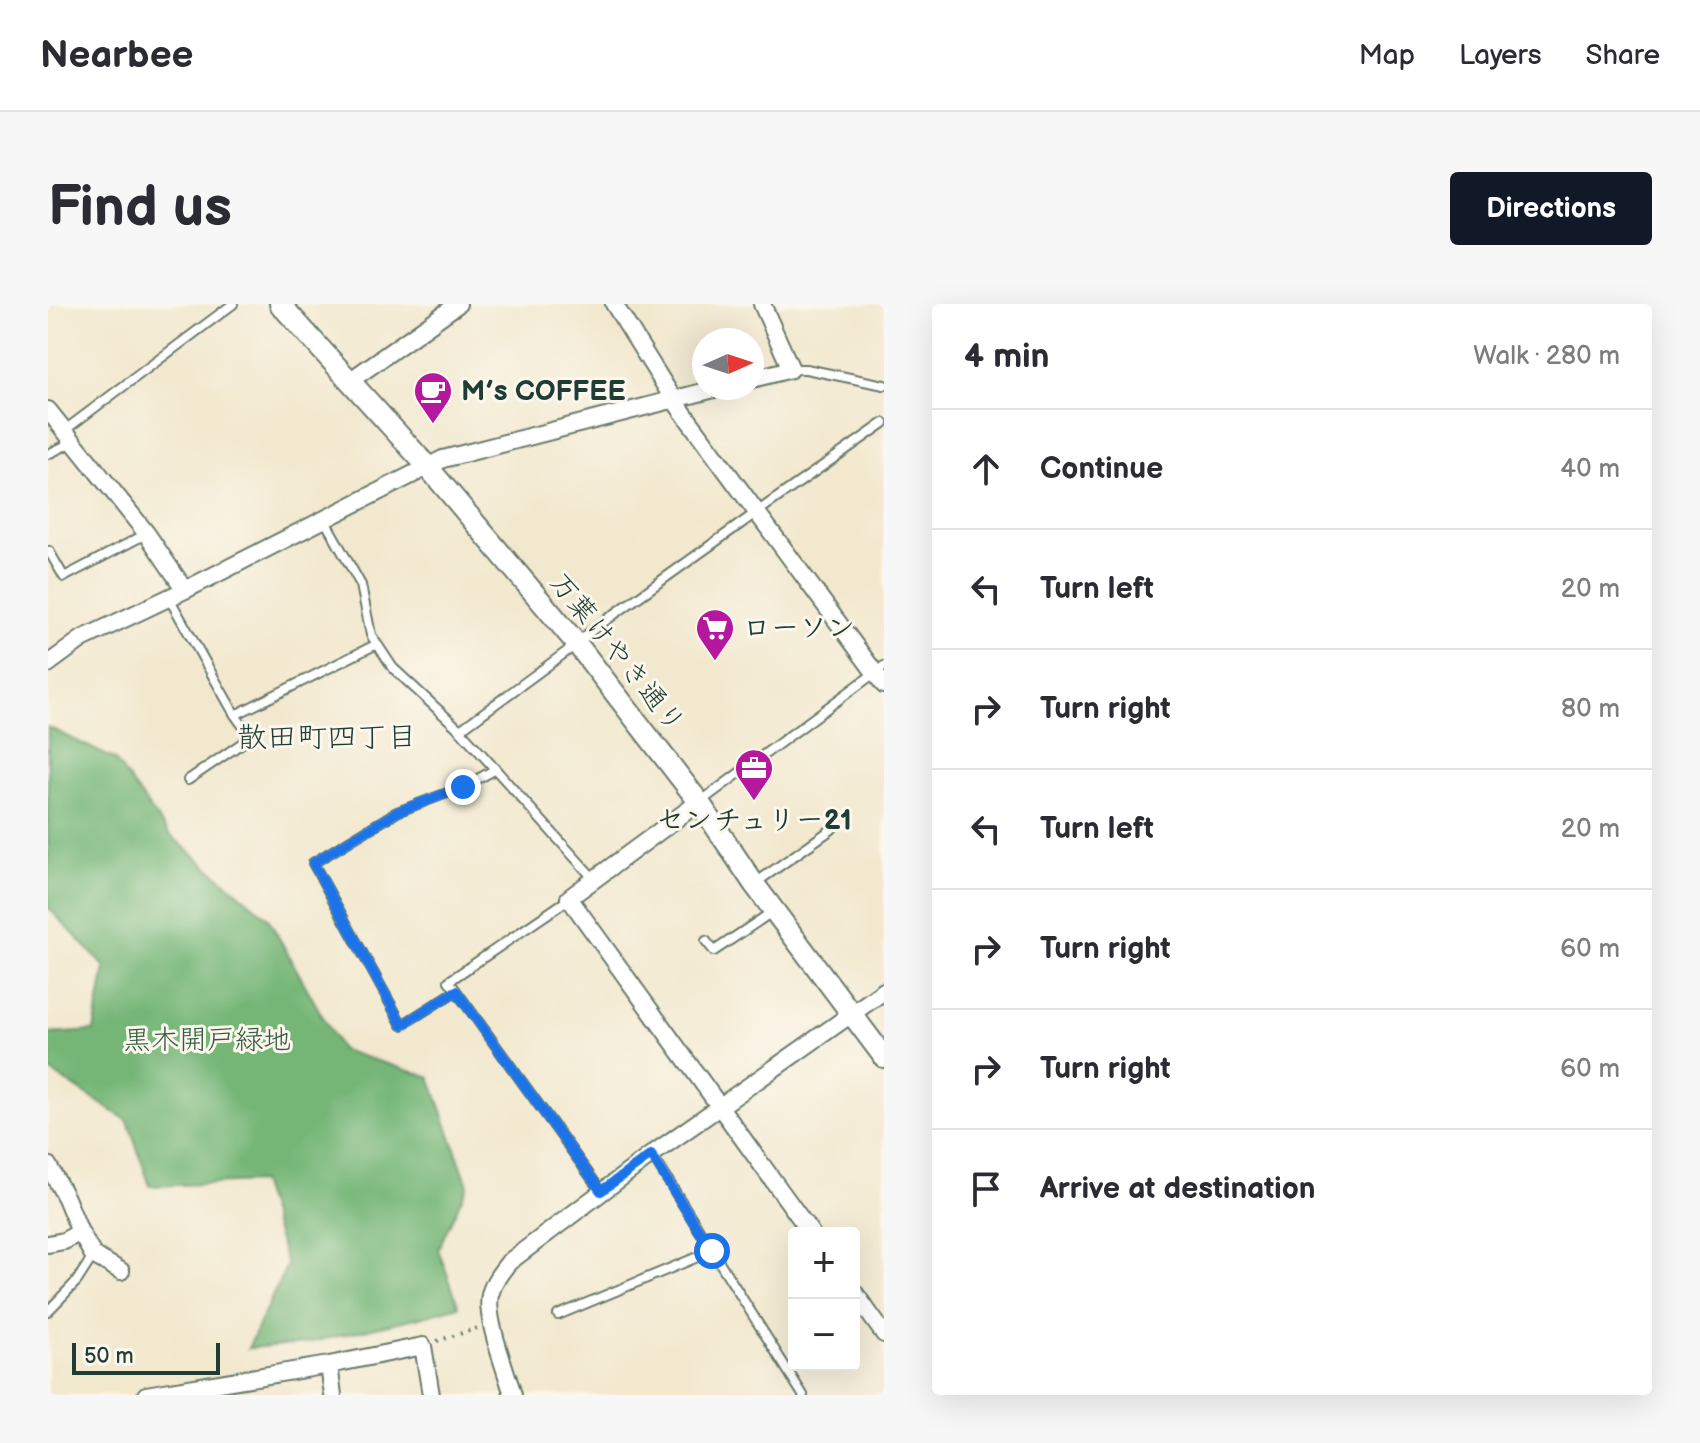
<!DOCTYPE html>
<html lang="en">
<head>
<meta charset="utf-8">
<style>
  :root { --surface:#fff; --page:#f7f7f7; --text:#2b2b33; --muted:#7c7c81; --line:#e1e1e2; --accent:#111827 }
  body { margin:0; font-family:"Balsamiq Sans","Klee One",sans-serif; background:var(--page); color:var(--text) }
  .controls { position:absolute; right:24px; bottom:24px; display:grid; overflow:hidden; border-radius:8px; box-shadow:0 8px 32px #0002 }
  .controls button { width:72px; height:72px; display:grid; place-items:center; padding:0; border:0; border-bottom:2px solid var(--line); background:var(--surface); color:var(--text); font:40px sans-serif }
  .compass { position:absolute; left:644px; top:24px; width:72px; height:72px; border-radius:50%; background:var(--surface); box-shadow:0 8px 32px #0002; rotate:87deg }
  .scale { position:absolute; left:24px; bottom:20px; width:148px; box-sizing:border-box; padding-left:8px; border:4px solid #1f3d34; border-top:0; font-size:22px; line-height:28px; white-space:nowrap; color:#1f3d34; -webkit-text-stroke:6px #fbf7ec; paint-order:stroke }
  .stop { position:absolute; width:24px; height:24px; margin:-18px; border:6px solid #1a73e8; border-radius:50%; background:#fff }
  .stop.end { background:#1a73e8; border-color:#fff; box-shadow:0 2px 8px #0008 }
  .list { margin:0; padding:0; list-style:none }
  h2 { display:flex; justify-content:space-between; align-items:center; height:104px; margin:0; padding:0 32px; font-size:34px }
  h2 small { font-size:26px; font-weight:400; color:var(--muted) }
  .list li { display:grid; grid-template-columns:52px 1fr auto; gap:24px; align-items:center; box-sizing:border-box; height:120px; padding:0 32px; border-top:2px solid var(--line) }
  .list b { display:block; font-size:30px; white-space:nowrap }
  .list em { font-size:26px; font-style:normal; color:var(--muted) }
  .icon { flex:none; width:44px; height:44px; fill:none; stroke:currentColor; stroke-width:2; stroke-linecap:round; stroke-linejoin:round }
  .map { position:relative; flex:none; width:836px; height:1091px; overflow:hidden; border-radius:8px }
  header { display:flex; align-items:center; gap:48px; box-sizing:border-box; height:112px; padding:0 40px; background:var(--surface); border-bottom:2px solid var(--line) }
  header strong { font-size:38px }
  nav { display:flex; gap:44px; margin-inline-start:auto; font-size:28px }
  .intro { display:flex; align-items:center; justify-content:space-between; box-sizing:border-box; height:192px; padding:0 48px }
  h1 { margin:0; font-size:56px }
  .button { padding:20px 36px; border-radius:8px; background:var(--accent); color:#fff; font-size:28px; font-weight:700 }
  main { display:flex; gap:48px; padding:0 48px }
  aside { flex:1; background:var(--surface); border-radius:8px; box-shadow:0 8px 32px #0002 }
  .map>svg:first-child { display:block }
  .forest { fill:#75b677; stroke:#4a7a56; stroke-width:2 }
  .building { fill:#ce8dc0 }
  .lines { fill:none; stroke-linecap:round; stroke-linejoin:round }
  .service-casing { stroke:#69796a; stroke-width:12 }
  .minor-casing { stroke:#69796a; stroke-width:20 }
  .tertiary-casing { stroke:#69796a; stroke-width:24 }
  .path { stroke:#69796a; stroke-width:4; stroke-dasharray:2 6; stroke-linecap:butt }
  .service { stroke:#fff; stroke-width:8 }
  .minor { stroke:#fff; stroke-width:16 }
  .tertiary { stroke:#fff; stroke-width:20 }
  .route { stroke:#1a73e8; stroke-width:10 }
  .labels { text-anchor:middle; dominant-baseline:central; stroke-width:6; stroke-linejoin:round; paint-order:stroke }
  .poi-label { font-size:28px; font-weight:bold; fill:#1f3d34; stroke:#fbf7ec; text-anchor:start }
  .street-label { font-size:28px; fill:#1f3d34; stroke:#fbf7ec }
  .park-label { font-size:28px; fill:#365b45; stroke:#fbf7ec }
  .neighbourhood-label { font-size:30px; fill:#1f3d34; stroke:#fbf7ec }
</style>
</head>
<body>
<header>
<strong>Nearbee</strong>
<nav><a>Map</a><a>Layers</a><a>Share</a></nav>
</header>
<div class="intro"><h1>Find us</h1><a class="button">Directions</a></div>
<main>
<div class="map">
<svg width="836" height="1091" viewBox="0 0 836 1091">
  <rect width="100%" height="100%" fill="#fbf7ec"/>
  <filter id="ink" filterUnits="userSpaceOnUse"><feTurbulence type="fractalNoise" baseFrequency=".0125" numOctaves="2"/><feDisplacementMap in="SourceGraphic" scale="16" xChannelSelector="R" yChannelSelector="G"/><feConvolveMatrix kernelMatrix="1 2 1 2 8 2 1 2 1" color-interpolation-filters="sRGB"/></filter>
  <filter id="wash" filterUnits="userSpaceOnUse"><feTurbulence type="fractalNoise" baseFrequency=".006" numOctaves="4" result="noise"/><feDisplacementMap in="SourceGraphic" scale="32" xChannelSelector="R" yChannelSelector="G"/><feGaussianBlur stdDeviation="1.8" result="paint"/><feColorMatrix in="noise" values="0 0 0 0 0 0 0 0 0 0 0 0 0 0 0 0 0 1.4 0 .05"/><feComposite in="paint" operator="in"/></filter>
  <g filter="url(#wash)">
    <rect width="100%" height="100%" fill="#f2e8ce"/>
    <!-- forest -->
    <path class="forest" d="M 0,423 L 66,455 L 121,530 L 220,614 L 293,746 L 382,773 L 420,881 L 390,945 L 411,1002 L 368,1014 L 259,1039 L 200,1044 L 239,961 L 212,878 L 102,882 L 80,817 L 0,766 L 0,730 L 46,727 L 57,663 L 0,603 Z"/>
    <g id="blocks">
      <!-- building -->
      <path class="building" d="M 656,47 L 656,75 L 655,76 L 648,49 Z"/>
    </g>
  </g>
  <g filter="url(#ink)">
    <use href="#blocks" fill-opacity="0" stroke="#69796a" stroke-width="2"/>
    <g class="lines">
      <defs>
        <path id="service" d="M 743,65 L 758,65 L 836,81
          M 17,126 L 185,0
          M 0,150 L 25,138
          M 276,215 L 313,281 L 323,331 L 345,364 L 412,426 L 546,575
          M 1,247 L 16,273 L 98,230
          M 121,294 L 187,411 L 329,340
          M 412,426 L 529,340 L 543,327 L 709,208 L 836,119
          M 140,476 L 203,433 L 187,411
          M 652,498 L 836,362
          M 706,580 L 784,525
          M 521,595 L 401,677 L 553,887
          M 658,637 L 666,647 L 724,608
          M 408,687 L 354,721 L 265,559 L 349,508 L 415,483 L 448,465
          M 604,851 L 755,1091
          M 0,1007 L 29,977 L 45,952
          M 510,1011 L 664,947"/>
        <path id="minor" d="M 566,0 L 626,96 L 836,381
          M 704,75 L 743,65 L 714,0
          M 303,76 L 410,0
          M 0,106 L 99,230 L 137,286
          M 0,360 L 34,335 L 137,286 L 395,155 L 670,84
          M 651,498 L 521,594 L 763,929
          M 0,861 L 18,894 L 32,928 L 16,937 L 0,940
          M 32,928 L 45,951 L 73,967
          M 806,988 L 836,1030
          M 281,1061 L 375,1042 L 383,1091
          M 98,1091 L 281,1061 L 285,1091
          M 465,1091 C 458,1066 437,1015 442,991 C 445,978 453,968 461,958 L 603,851 L 836,687"/>
        <path id="tertiary" d="M 232,0 L 379,162 L 529,340 L 651,498 L 706,580 L 836,753"/>
      </defs>
      <!-- service casing -->
      <use href="#service" class="service-casing"/>
      <!-- minor casing -->
      <use href="#minor" class="minor-casing"/>
      <!-- tertiary casing -->
      <use href="#tertiary" class="tertiary-casing"/>
      <!-- path -->
      <path class="path" d="M 389,1037 L 430,1024"/>
      <!-- service -->
      <use href="#service" class="service"/>
      <!-- minor -->
      <use href="#minor" class="minor"/>
      <!-- tertiary -->
      <use href="#tertiary" class="tertiary"/>
    </g>
  </g>
  <g class="lines" filter="url(#ink)">
    <!-- route -->
    <path class="route" d="M 415,483 L 349,508 L 265,559 L 354,721 L 408,687 L 553,887 L 603,851 L 664,947"/>
  </g>
  <!-- icons -->
  <defs>
    <symbol id="cafe-pin" viewBox="-11 -11 22 30"><path d="M0 17L-7.5 6A9.5 9.5 0 1 1 7.5 6Z" fill="#b5179e" stroke="#fbf7ec"/><path d="M-5.5-4.5H6V0H3Q3 3.5 0 3.5H-2.5Q-5.5 3.5-5.5 0ZM3-3.2v2h1.7v-2ZM-6 4.5H4V6H-6Z" fill="#fff"/></symbol>
    <symbol id="supermarket-pin" viewBox="-11 -11 22 30"><path d="M0 17L-7.5 6A9.5 9.5 0 1 1 7.5 6Z" fill="#b5179e" stroke="#fbf7ec"/><path d="M-6-5.5h2.5l.6 2H6L4.5 2H-2.5L-4.4-4H-6ZM-1.5 3.2a1.3 1.3 0 1 0 .1 0ZM3 3.2a1.3 1.3 0 1 0 .1 0Z" fill="#fff"/></symbol>
    <symbol id="office-pin" viewBox="-11 -11 22 30"><path d="M0 17L-7.5 6A9.5 9.5 0 1 1 7.5 6Z" fill="#b5179e" stroke="#fbf7ec"/><path d="M-6-3h4V-5.5h4V-3h4V5H-6ZM-1-4.5V-3h2v-1.5ZM-6 0V1H6V0Z" fill="#fff"/></symbol>
  </defs>
  <g fill-rule="evenodd">
    <use href="#cafe-pin" x="363" y="65" width="44" height="60"/>
    <use href="#supermarket-pin" x="645" y="302" width="44" height="60"/>
    <use href="#office-pin" x="684" y="442" width="44" height="60"/>
  </g>
  <g class="labels">
    <!-- poi labels -->
    <g class="poi-label">
      <text x="413" y="87">M’s COFFEE</text>
      <text x="695" y="324">ローソン</text>
      <text x="706" y="516" text-anchor="middle">センチュリー21</text>
    </g>
    <!-- street labels -->
    <g class="street-label">
      <text transform="translate(569 349) rotate(51)">万葉けやき通り</text>
    </g>
    <!-- park labels -->
    <g class="park-label">
      <text x="159" y="736">黒木開戸緑地</text>
    </g>
    <!-- neighbourhood labels -->
    <g class="neighbourhood-label">
      <text x="279" y="434">散田町四丁目</text>
    </g>
  </g>
</svg>
<div class="controls">
<button>+</button>
<button>−</button>
</div>
<svg class="compass" viewBox="-18 -18 36 36"><path d="M0-13l5 13h-10z" fill="#e53935"/><path d="M0 13l5-13h-10z" fill="#7c7c81"/></svg>
<div class="scale">50 m</div>
<div class="stop" style="left:664px;top:947px"></div>
<div class="stop end" style="left:415px;top:483px"></div>
</div>
<aside>
<h2>4 min<small>Walk · 280 m</small></h2>
<ul class="list">
<li><svg class="icon" aria-label="ahead" viewBox="0 0 24 24"><path d="M12 20V5M6 11l6-6 6 6"/></svg><div><b>Continue</b></div><em>40 m</em></li>
<li><svg class="icon" aria-label="left" viewBox="0 0 24 24"><path d="M17 20v-9H6M10 6l-5 5 5 5"/></svg><div><b>Turn left</b></div><em>20 m</em></li>
<li><svg class="icon" aria-label="right" viewBox="0 0 24 24"><path d="M7 20v-9h11M14 6l5 5-5 5"/></svg><div><b>Turn right</b></div><em>80 m</em></li>
<li><svg class="icon" aria-label="left" viewBox="0 0 24 24"><path d="M17 20v-9H6M10 6l-5 5 5 5"/></svg><div><b>Turn left</b></div><em>20 m</em></li>
<li><svg class="icon" aria-label="right" viewBox="0 0 24 24"><path d="M7 20v-9h11M14 6l5 5-5 5"/></svg><div><b>Turn right</b></div><em>60 m</em></li>
<li><svg class="icon" aria-label="right" viewBox="0 0 24 24"><path d="M7 20v-9h11M14 6l5 5-5 5"/></svg><div><b>Turn right</b></div><em>60 m</em></li>
<li><svg class="icon" aria-label="arrive" viewBox="0 0 24 24"><path d="M6 21V4h12l-3 4 3 4H6"/></svg><div><b>Arrive at destination</b></div></li>
</ul>
</aside>
</main>
</body>
</html>
